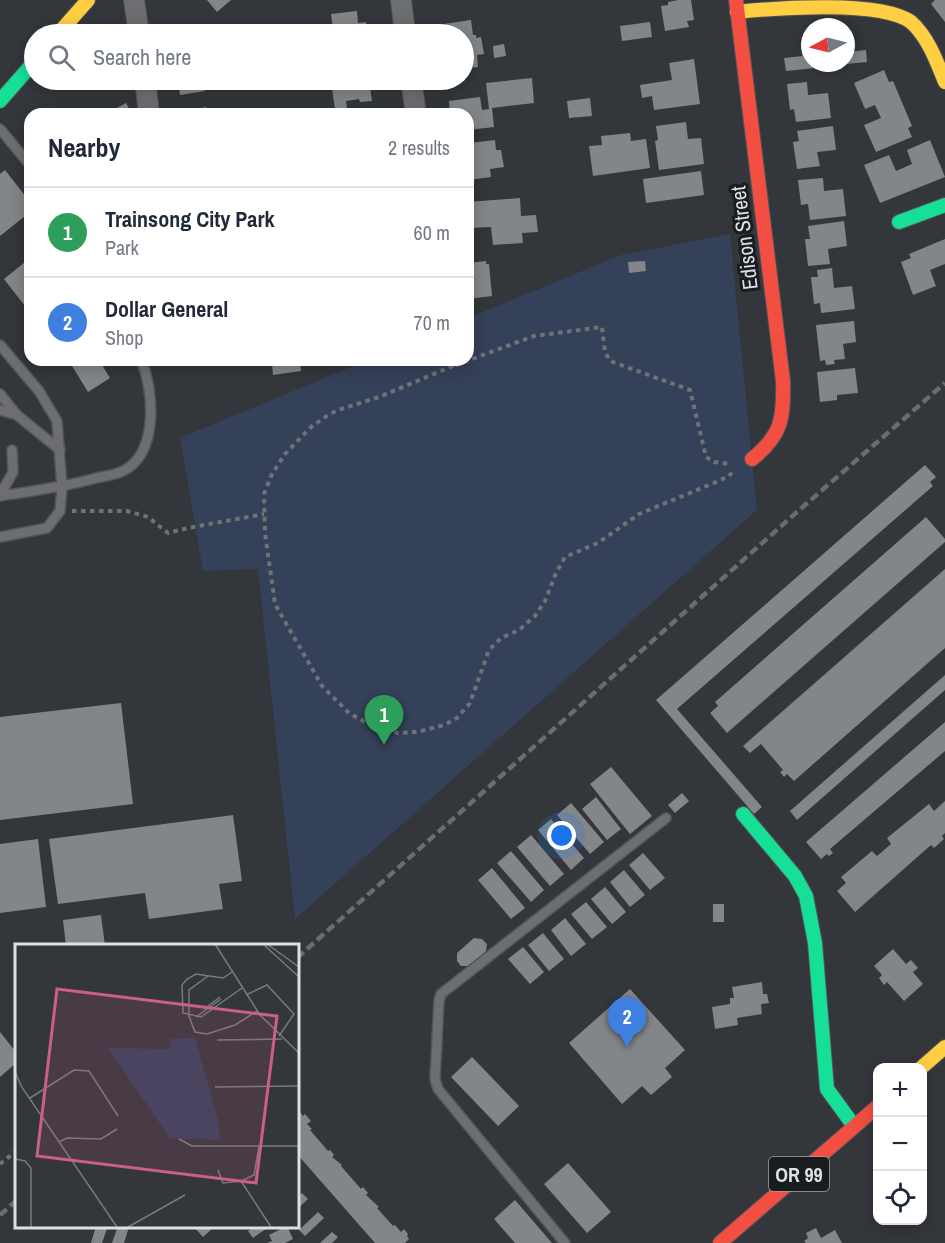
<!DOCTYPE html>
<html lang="en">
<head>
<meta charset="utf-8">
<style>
  :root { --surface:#fff; --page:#f2f2f3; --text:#1f2937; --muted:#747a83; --line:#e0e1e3; --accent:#2563eb }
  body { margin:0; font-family:"Archivo Narrow",sans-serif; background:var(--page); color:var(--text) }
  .controls { position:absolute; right:18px; bottom:18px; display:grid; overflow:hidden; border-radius:12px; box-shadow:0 3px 15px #0003 }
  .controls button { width:54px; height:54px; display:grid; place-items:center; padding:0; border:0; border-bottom:2px solid var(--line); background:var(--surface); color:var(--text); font:30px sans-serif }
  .compass { position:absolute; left:801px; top:18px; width:54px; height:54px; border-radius:50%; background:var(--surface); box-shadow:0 3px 15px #0003; rotate:263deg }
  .you { position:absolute; left:562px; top:836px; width:21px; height:21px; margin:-15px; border:4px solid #fff; border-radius:50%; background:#1a73e8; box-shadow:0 0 0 9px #1a73e833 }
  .badge { display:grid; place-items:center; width:39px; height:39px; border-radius:50%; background:var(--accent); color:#fff; font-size:20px; font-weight:700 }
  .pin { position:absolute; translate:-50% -50px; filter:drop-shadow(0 2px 3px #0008) }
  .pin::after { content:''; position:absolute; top:32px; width:21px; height:18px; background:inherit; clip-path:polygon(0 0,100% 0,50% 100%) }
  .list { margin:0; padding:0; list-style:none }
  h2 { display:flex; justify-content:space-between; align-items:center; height:78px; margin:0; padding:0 24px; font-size:26px }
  h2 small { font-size:20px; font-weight:400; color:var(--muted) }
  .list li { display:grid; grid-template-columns:39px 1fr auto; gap:18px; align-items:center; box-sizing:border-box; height:90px; padding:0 24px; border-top:2px solid var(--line) }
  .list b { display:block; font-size:22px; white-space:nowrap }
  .list p { margin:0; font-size:20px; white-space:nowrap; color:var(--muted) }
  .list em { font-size:20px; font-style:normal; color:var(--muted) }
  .icon { flex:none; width:33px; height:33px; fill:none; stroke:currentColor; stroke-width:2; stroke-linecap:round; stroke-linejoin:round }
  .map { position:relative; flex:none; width:945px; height:1243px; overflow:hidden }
  .search { position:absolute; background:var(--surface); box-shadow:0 3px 15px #0003; left:24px; top:24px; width:450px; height:66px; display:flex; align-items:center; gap:15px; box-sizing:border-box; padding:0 21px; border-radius:33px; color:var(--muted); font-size:22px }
  .panel { position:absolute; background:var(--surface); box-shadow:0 3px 15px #0003; left:24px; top:108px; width:450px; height:258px; border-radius:18px }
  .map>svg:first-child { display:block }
  .green { fill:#354059 }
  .building { fill:#838689 }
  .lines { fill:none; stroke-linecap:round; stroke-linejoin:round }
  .lane-casing { stroke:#525458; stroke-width:12 }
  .street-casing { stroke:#525458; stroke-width:22 }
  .fast-casing { stroke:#525458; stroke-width:16 }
  .slow-casing { stroke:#525458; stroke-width:16 }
  .jam-casing { stroke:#525458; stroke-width:16 }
  .path { stroke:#707276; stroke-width:4; stroke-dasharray:4.5 4.5; stroke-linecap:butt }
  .lane { stroke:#6c6e71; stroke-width:9 }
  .street { stroke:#6c6e71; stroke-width:20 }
  .fast { stroke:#16e098; stroke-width:14 }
  .slow { stroke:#ffcf43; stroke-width:14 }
  .jam { stroke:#f24e42; stroke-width:14 }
  .rail { stroke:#696c70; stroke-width:4.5; stroke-dasharray:9 4.5; stroke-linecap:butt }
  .labels { text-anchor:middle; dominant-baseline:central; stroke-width:6; stroke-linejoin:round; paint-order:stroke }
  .shield { fill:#1a1c20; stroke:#a2a5aa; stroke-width:1.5 }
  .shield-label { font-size:20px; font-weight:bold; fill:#dde0e5 }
  .street-label { font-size:21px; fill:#dde0e5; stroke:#1a1c20 }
  .inset-road { fill:none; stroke:#777a7e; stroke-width:1.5 }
  .view { fill:#cb5e8b; fill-opacity:0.15; stroke:#cb5e8b; stroke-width:3 }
  .inset-edge { fill:none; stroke:#dde0e5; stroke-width:3 }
</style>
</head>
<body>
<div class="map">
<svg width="945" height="1243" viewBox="0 0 945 1243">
  <rect width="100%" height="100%" fill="#33363a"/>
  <!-- green -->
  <path class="green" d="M 730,234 L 757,510 L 295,919 L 258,569 L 203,571 L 180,438 L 368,360 L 468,360 L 468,318 L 621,255 Z"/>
  <!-- building -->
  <path class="building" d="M 207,0 L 231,0 L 217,12 Z
    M 678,0 L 691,0 L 694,20 L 687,21 L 689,27 L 665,31 L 661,6 L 668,5 L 668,2 Z
    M 935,0 L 945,0 L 945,22 L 931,4 Z
    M 357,11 L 358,23 L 366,22 L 368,34 L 339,34 L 338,28 L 333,29 L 331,14 Z
    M 471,20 L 473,35 L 476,35 L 476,38 L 481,37 L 484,54 L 477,55 L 478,67 L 464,69 L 464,34 L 445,34 L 444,24 Z
    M 650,22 L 652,37 L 622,41 L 620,26 Z
    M 810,42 L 810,63 L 845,63 L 845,65 L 786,71 L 784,58 L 802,56 L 801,43 Z
    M 504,44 L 506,56 L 494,58 L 493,46 Z
    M 866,50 L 867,62 L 846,64 L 846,52 Z
    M 694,59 L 700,104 L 654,110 L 652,96 L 642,98 L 640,85 L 672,80 L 669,63 Z
    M 884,70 L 889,82 L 893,81 L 912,126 L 908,128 L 912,137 L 876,152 L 864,125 L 881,118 L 875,105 L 865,109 L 854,83 Z
    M 532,78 L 534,103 L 492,108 L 494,127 L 468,130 L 468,114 L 450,114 L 449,101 L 480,97 L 482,110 L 489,109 L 486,83 Z
    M 178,80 L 219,80 L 220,82 L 204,85 L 205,91 L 180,95 Z
    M 352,80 L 369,80 L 372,101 L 360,102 L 359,99 L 346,101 L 347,108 L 335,109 L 331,82 Z
    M 807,82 L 808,95 L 828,93 L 831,118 L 796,122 L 794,109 L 790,110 L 787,84 Z
    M 590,98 L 592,116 L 569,118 L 567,101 Z
    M 126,103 L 132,114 L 106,114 Z
    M 206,107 L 208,114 L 178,114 L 178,113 Z
    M 686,122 L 688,139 L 701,138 L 704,164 L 659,170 L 655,141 L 658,140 L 656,126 Z
    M 833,126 L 836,150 L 817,152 L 820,166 L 797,169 L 793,142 L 799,141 L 797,131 Z
    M 630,133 L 631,141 L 646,139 L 650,168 L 593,176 L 589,146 L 602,145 L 601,136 Z
    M 495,140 L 496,150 L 501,150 L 504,167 L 490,169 L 491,177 L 468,180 L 468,159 L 472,159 L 470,143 Z
    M 930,140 L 945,177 L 880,203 L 864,165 L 889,155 L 896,171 L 912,164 L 907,150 Z
    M 5,170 L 30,202 L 30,212 L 0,236 L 0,174 Z
    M 701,171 L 704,195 L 646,203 L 643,179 Z
    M 823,178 L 824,191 L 843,189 L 846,216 L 810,220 L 808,204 L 801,205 L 798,180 Z
    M 520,198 L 521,216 L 536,215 L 538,232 L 522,233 L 523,243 L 493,245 L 491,227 L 468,228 L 468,202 Z
    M 844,221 L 847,246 L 828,249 L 830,264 L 808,266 L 805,239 L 810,239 L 808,226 Z
    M 945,239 L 945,264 L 930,270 L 936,286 L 913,295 L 901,262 L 911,258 L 909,254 Z
    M 30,258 L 30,302 L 25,306 L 4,279 Z
    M 486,261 L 486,264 L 489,264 L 492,296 L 468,299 L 468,263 Z
    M 645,261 L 646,271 L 629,273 L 628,262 Z
    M 832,268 L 834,288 L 852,286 L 855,309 L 821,313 L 820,303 L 814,304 L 811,277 L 818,277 L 817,270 Z
    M 854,321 L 856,342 L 843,344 L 845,359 L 834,360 L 835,364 L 826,365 L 825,360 L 820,361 L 816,325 Z
    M 70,360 L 99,360 L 110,378 L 88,392 L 69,361 Z
    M 258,360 L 300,360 L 301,371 L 273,375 L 272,364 L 259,366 Z
    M 855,368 L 858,393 L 837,395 L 837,400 L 820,402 L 817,372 Z
    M 925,465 L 936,477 L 930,482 L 933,486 L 677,709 L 762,807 L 754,814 L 656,700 Z
    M 926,517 L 945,539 L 945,542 L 727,733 L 710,713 L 718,706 L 715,702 Z
    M 945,569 L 945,648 L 794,781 L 787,774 L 784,777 L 780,772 L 783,770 L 761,744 L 750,753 L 743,746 Z
    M 945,675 L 945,690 L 797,820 L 790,811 Z
    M 121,703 L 133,804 L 0,820 L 0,717 Z
    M 945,722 L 945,751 L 830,849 L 833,853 L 829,856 L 827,854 L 821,859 L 806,842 Z
    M 611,767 L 652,816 L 630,834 L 590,784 Z
    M 682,793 L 689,801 L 675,813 L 668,805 Z
    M 596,797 L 621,829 L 607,840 L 582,809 Z
    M 945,801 L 945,833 L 942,836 L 944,839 L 934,848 L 931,845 L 855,912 L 837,891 L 846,883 L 841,877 L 872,851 L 877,856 L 891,844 L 887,838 L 929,804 L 934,811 Z
    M 571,803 L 604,842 L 590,854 L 557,815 Z
    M 233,815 L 242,881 L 219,884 L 223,909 L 149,919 L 145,893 L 58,904 L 49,839 Z
    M 551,819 L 584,858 L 571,870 L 538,830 Z
    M 531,835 L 564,874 L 550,886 L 517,847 Z
    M 38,839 L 46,907 L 0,913 L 0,844 Z
    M 511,851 L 544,890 L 531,902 L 497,863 Z
    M 643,853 L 665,878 L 650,890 L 629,865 Z
    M 492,868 L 525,908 L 511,919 L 478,880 Z
    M 624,870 L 645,895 L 630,907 L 610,882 Z
    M 605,887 L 626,912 L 612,924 L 591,899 Z
    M 586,902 L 607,927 L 592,939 L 571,914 Z
    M 713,904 L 724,904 L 724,922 L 713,922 Z
    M 101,915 L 105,946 L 66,946 L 63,920 Z
    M 565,918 L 586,944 L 571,956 L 551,930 Z
    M 543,933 L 564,959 L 549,971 L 528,945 Z
    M 474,938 L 482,939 L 487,944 L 486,951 L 470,966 L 461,966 L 457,961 L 457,953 Z
    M 523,947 L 544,972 L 530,984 L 508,959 Z
    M 893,949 L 906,964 L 911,960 L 918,968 L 913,972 L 923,984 L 904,1001 L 887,982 L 884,985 L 879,978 L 882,975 L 874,966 Z
    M 762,982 L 763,994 L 767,994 L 769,1003 L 761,1004 L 762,1014 L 737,1018 L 738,1025 L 715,1029 L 712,1007 L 730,1004 L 730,998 L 734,998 L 732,987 Z
    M 630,989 L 685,1050 L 665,1068 L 672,1077 L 651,1095 L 642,1086 L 622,1104 L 569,1043 Z
    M 0,1032 L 16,1052 L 16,1063 L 0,1077 Z
    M 472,1057 L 519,1106 L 498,1126 L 451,1077 Z
    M 300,1112 L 303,1116 L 305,1114 L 311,1121 L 307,1124 L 312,1129 L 310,1130 L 328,1151 L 330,1150 L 334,1155 L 332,1157 L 342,1165 L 341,1166 L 361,1189 L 363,1187 L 368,1193 L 366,1195 L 379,1207 L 377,1208 L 393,1226 L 395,1225 L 401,1232 L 404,1229 L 408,1234 L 407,1236 L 409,1239 L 405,1243 L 375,1243 L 297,1154 L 297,1115 Z
    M 568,1163 L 611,1212 L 587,1233 L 544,1184 Z
    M 302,1193 L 308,1199 L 297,1209 L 297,1198 Z
    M 515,1200 L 552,1243 L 515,1243 L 494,1219 Z
    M 318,1212 L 324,1218 L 305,1236 L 299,1230 Z
    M 96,1226 L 108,1226 L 102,1243 L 91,1243 Z
    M 118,1226 L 129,1227 L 124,1243 L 112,1243 Z
    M 193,1226 L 215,1226 L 203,1237 Z
    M 255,1226 L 270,1226 L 253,1238 L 248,1231 Z
    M 287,1226 L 293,1239 L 285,1243 L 267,1243 L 272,1241 L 269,1235 Z
    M 816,1228 L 821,1238 L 835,1230 L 842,1243 L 806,1243 L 804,1241 L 808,1238 L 806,1233 Z
    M 332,1232 L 338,1237 L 332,1243 L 320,1243 Z"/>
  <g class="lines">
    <defs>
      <path id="lane" d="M 0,129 L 30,165
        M 0,345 L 39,391 L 57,421 L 62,487 L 60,511 L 47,528 L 0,537
        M 0,394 L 17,415 L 60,450
        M 0,410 L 17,415
        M 0,495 L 13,472 L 12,450
        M 0,496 C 33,491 64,487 96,478 C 105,476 115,475 123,471 C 159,453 154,390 141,360
        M 565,1243 L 438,1089 L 435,1079 L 439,1001 L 441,994 L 666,818"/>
      <path id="street" d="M 134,0 L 139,34
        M 401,0 L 405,34
        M 145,80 L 149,114
        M 411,80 L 416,114"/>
      <path id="fast" d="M 0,101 L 34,62
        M 899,222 L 945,205
        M 743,814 L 795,876 L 806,896 L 815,943 L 827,1089 L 854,1126"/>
      <path id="slow" d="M 737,12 C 776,8 881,0 911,22 C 928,37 937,62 945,82
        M 58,34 L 88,0
        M 921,1068 L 945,1047"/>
      <path id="jam" d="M 736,0 L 783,381 C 784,418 782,435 752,459
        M 720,1243 L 878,1106"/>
    </defs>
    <!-- lane casing -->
    <use href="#lane" class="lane-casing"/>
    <!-- street casing -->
    <use href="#street" class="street-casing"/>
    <!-- fast casing -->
    <use href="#fast" class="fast-casing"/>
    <!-- slow casing -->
    <use href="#slow" class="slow-casing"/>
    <!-- jam casing -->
    <use href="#jam" class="jam-casing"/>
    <!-- path -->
    <path class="path" d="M 451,360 L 453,366 L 534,336 L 602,327 L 605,352 L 610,361 L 690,390 L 706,457 L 714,462 L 731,464
      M 453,366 L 379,397 L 338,410 L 328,415 L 311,427 L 285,454 L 272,474 L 264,494 L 265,533 L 275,604 L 322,686 L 349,713 L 374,727 L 398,733 L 417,732 L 444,725 L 457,718 L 470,703 L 489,650 L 501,638 L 519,630 L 535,616 L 545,601 L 556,573 L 565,557 L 598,543 L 639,514 L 714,483 L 729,476 L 733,471
      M 72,511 L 127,511 L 148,517 L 168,533 L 188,528 L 264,514
      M 0,1164 L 16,1151"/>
    <!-- lane -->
    <use href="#lane" class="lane"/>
    <!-- street -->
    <use href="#street" class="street"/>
    <!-- fast -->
    <use href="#fast" class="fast"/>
    <!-- slow -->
    <use href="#slow" class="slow"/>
    <!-- jam -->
    <use href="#jam" class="jam"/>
    <!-- rail -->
    <path class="rail" d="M 297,958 L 797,512 L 945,383
      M 0,1215 L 16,1201"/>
  </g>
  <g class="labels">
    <!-- shield labels -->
    <rect class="shield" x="769" y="1157" width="60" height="34" rx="4.5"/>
    <g class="shield-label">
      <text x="799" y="1174">OR 99</text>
    </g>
    <!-- street labels -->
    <g class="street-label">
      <text transform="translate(744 238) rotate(-97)">Edison Street</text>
    </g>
  </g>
  <!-- overview -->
  <g transform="translate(15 944)">
    <rect width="284" height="284" fill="#33363a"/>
    <path d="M 180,94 L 203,176 L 205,196 L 155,194 L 93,104 L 155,105 L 156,95 Z" fill="#354059"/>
    <path class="inset-road" d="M 200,0 L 245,71 L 284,109M 248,0 L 284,33M 252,0 L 284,23M 217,28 L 208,34 L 181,30 L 172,35 L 167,41 L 168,69 L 186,73 L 227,44M 193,32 L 174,46 L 174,72 L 180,88 L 192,90 L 220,81 L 242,67M 231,51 L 252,41 L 279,70 L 264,92M 189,65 L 205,53M 181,73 L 206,55M 202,96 L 267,95M 0,127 L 6,142 L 102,283M 200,143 L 284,142M 15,154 L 59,126 L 74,127 L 103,172M 164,195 L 177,202 L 284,202M 44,198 L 52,194 L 86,195 L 102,185M 244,202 L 239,231 L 226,237 L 256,283M 0,215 L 10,217 L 16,224 L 16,283M 203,226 L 208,239 L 226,237M 113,283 L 170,251"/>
    <path class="view" d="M 42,45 L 262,72 L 241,239 L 22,212 Z"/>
    <rect width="284" height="284" class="inset-edge"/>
  </g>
</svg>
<div class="controls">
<button>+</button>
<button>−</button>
<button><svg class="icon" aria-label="locate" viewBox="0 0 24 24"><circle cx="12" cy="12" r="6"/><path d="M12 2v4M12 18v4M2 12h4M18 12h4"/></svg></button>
</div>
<svg class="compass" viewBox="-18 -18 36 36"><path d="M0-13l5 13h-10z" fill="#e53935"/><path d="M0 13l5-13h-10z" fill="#747a83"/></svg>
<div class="you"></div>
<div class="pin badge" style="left:384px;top:745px;background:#2e9e5b">1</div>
<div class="pin badge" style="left:627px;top:1047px;background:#3f7fe0">2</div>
<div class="search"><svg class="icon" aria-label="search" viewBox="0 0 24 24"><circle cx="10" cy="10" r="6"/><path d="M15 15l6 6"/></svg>Search here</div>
<section class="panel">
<h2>Nearby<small>2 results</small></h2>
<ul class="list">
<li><span class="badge" style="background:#2e9e5b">1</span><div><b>Trainsong City Park</b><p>Park</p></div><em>60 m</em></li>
<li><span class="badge" style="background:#3f7fe0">2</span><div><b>Dollar General</b><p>Shop</p></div><em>70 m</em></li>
</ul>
</section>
</div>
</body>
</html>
